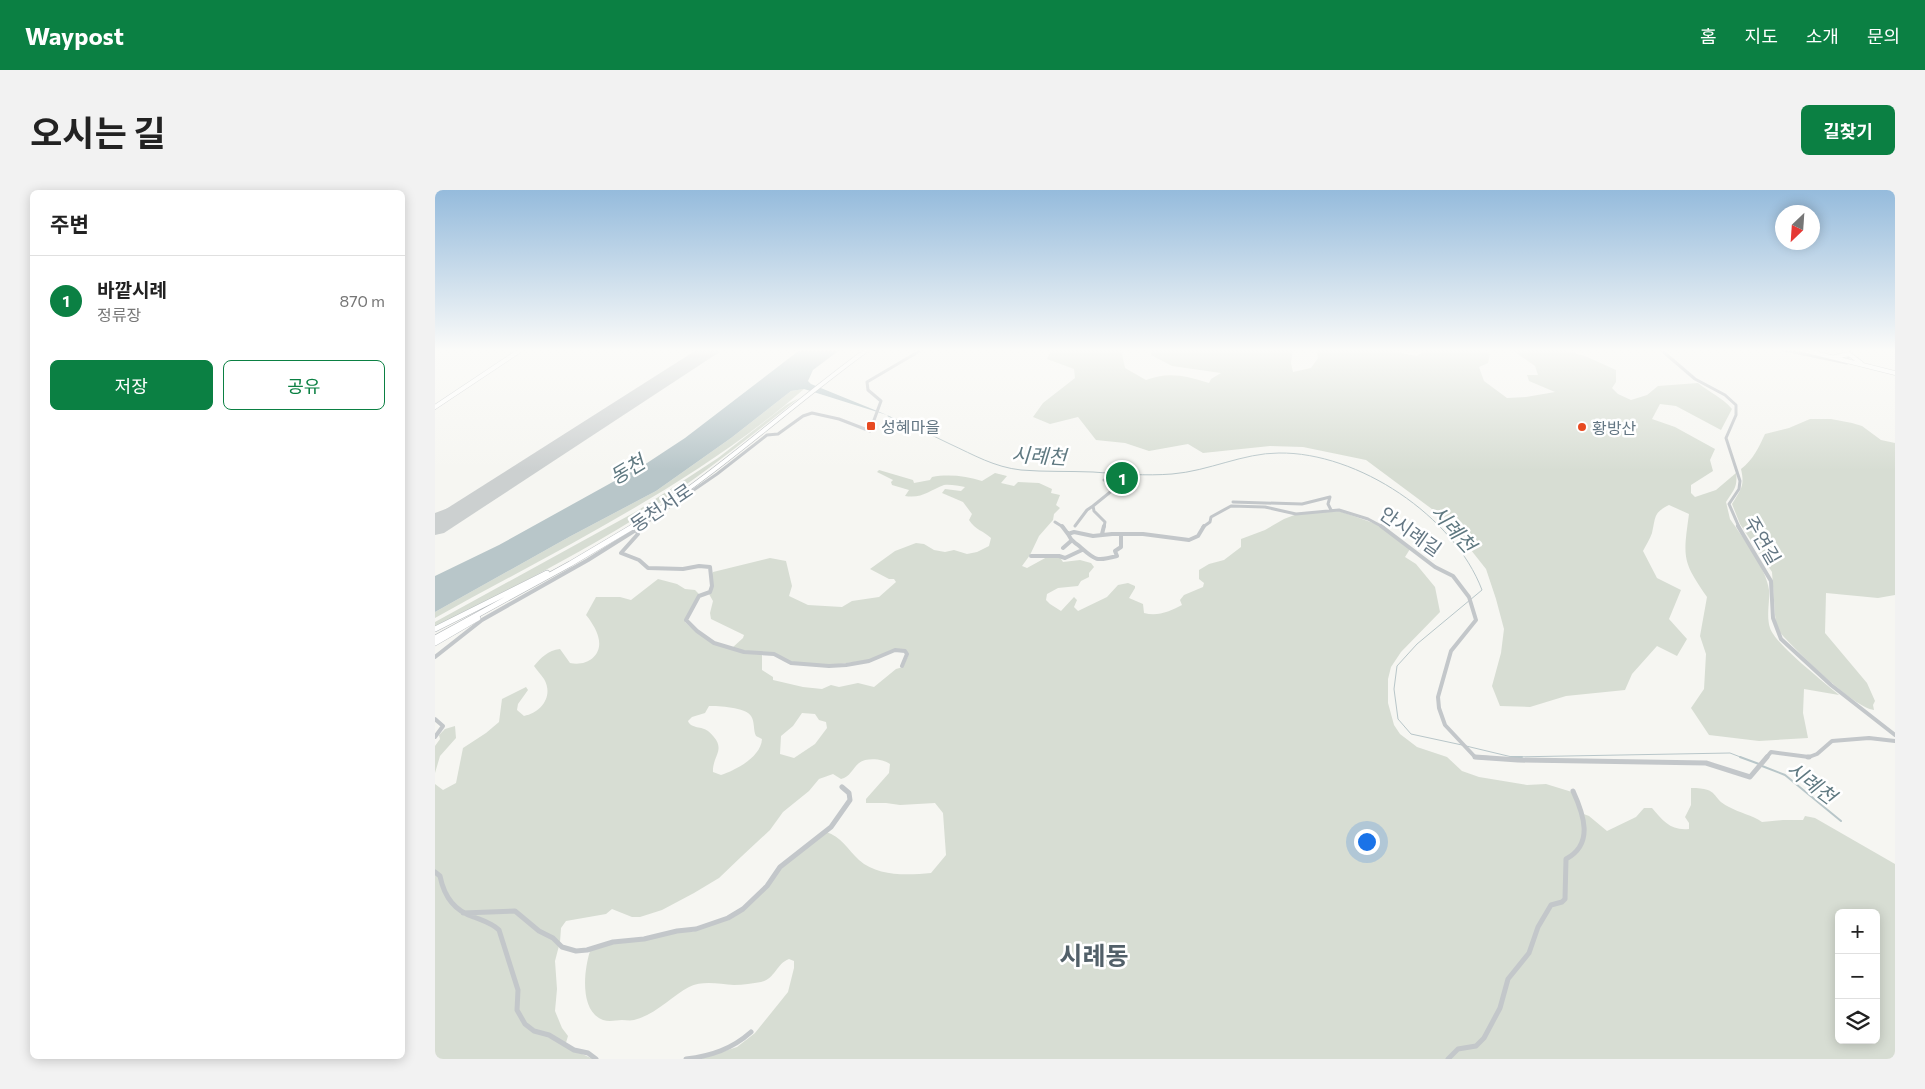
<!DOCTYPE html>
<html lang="ko">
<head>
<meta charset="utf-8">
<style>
  :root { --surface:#fff; --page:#f2f2f2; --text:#222; --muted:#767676; --line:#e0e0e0; --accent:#0b8043 }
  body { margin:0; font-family:Commissioner,"Noto Sans KR",sans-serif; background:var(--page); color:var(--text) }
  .controls { position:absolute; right:15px; bottom:15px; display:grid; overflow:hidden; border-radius:8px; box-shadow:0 2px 12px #0003 }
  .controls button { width:45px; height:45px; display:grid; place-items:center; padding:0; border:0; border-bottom:1px solid var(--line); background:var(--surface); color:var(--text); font:25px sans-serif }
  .compass { position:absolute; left:1340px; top:15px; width:45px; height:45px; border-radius:50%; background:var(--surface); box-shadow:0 2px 12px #0003; rotate:205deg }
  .you { position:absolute; left:931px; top:651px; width:18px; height:18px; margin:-12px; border:4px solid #fff; border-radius:50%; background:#1a73e8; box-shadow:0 0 0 8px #1a73e833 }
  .badge { display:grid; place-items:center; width:32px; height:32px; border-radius:50%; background:var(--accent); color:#fff; font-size:16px; font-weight:700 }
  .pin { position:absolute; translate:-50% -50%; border:2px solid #fff; box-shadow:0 1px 5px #0006 }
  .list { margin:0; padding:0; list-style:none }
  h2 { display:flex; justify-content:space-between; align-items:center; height:65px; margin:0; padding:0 20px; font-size:21px }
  h2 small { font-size:16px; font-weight:400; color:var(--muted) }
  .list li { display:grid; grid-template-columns:32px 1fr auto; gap:15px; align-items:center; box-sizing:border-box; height:90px; padding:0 20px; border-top:1px solid var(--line) }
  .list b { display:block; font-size:19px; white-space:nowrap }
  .list p { margin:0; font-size:16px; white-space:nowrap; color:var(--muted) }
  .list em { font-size:16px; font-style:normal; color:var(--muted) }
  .actions { display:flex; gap:10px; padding:15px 20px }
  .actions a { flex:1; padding:11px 0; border:1px solid var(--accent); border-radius:8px; text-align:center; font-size:18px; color:var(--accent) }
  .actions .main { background:var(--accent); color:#fff }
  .icon { flex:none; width:28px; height:28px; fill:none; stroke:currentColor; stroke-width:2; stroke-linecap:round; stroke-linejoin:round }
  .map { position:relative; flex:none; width:1460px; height:869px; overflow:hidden; border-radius:8px }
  header { display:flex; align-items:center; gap:30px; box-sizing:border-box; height:70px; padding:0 25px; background:var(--accent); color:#fff }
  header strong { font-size:24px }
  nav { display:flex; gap:28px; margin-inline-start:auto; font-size:18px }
  .intro { display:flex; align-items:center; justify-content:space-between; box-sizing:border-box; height:120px; padding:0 30px }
  h1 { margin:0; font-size:35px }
  .button { padding:12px 22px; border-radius:8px; background:var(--accent); color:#fff; font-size:18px; font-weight:700 }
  main { display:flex; gap:30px; padding:0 30px }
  aside { flex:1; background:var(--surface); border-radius:8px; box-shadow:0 2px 12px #0003 }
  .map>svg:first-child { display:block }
  .green { fill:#d7ddd3; fill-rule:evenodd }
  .water { fill:#b8c6c9 }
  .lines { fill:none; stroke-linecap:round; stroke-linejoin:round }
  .stream-far1 { stroke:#b8c6c9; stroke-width:1 }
  .stream { stroke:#b8c6c9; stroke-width:2 }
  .taxiway { fill:#ccd0d0; fill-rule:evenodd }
  .runway { fill:#ccd0d0; fill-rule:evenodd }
  .major-far1-casing { stroke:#b4b9bc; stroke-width:5 }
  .major-casing { stroke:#b4b9bc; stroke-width:6 }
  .minor-far2 { stroke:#c3c7ca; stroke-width:3 }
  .minor-far1 { stroke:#c3c7ca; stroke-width:4 }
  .minor { stroke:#c3c7ca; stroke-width:5 }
  .major-far1 { stroke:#fff; stroke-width:4 }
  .major { stroke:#fff; stroke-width:5 }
  .poi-dot { fill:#e74a21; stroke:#fff; stroke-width:2 }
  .labels { text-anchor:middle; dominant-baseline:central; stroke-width:5; stroke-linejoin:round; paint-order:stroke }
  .far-poi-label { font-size:16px; fill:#647784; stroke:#fff; text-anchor:start }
  .street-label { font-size:19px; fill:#647784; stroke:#fff }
  .water-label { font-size:20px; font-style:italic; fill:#5f7981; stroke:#fff }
  .near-quarter-label { font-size:25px; font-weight:bold; fill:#526069; stroke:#fff }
</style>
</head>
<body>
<header>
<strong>Waypost</strong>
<nav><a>홈</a><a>지도</a><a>소개</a><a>문의</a></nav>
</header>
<div class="intro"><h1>오시는 길</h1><a class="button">길찾기</a></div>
<main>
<aside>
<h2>주변<small></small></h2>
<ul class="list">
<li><span class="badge">1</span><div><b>바깥시례</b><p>정류장</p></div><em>870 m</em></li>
</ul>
<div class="actions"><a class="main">저장</a><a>공유</a></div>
</aside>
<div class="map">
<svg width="1460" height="869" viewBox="0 0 1460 869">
  <rect width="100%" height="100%" fill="#f6f6f2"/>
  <!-- green -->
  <path class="green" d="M 617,159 L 686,159 L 690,178 L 711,190 C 733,181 752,186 774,193 L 776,189 L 786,183 L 737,176 L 716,165 L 718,159 L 858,159 L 856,173 L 858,182 L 876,178 L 883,168 L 881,159 L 959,159 L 961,162 L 982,166 L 992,159 L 1043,159 L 1055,164 L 1053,173 L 1044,177 L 1049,191 L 1072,208 L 1091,207 L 1120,202 L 1094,191 L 1092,185 L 1103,185 L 1100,176 L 1076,159 L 1125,159 L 1150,166 L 1181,180 L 1181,192 L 1177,198 L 1183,204 L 1196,210 L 1212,205 L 1223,196 L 1263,193 C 1275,203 1287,207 1297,219 L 1286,240 L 1241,216 L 1225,214 L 1217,229 L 1240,237 L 1280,259 L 1275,270 L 1278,281 L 1256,295 L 1256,303 L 1260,307 L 1281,300 L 1301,283 C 1303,297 1298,301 1291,312 L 1295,329 C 1308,348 1331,377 1334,400 C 1335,412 1331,425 1335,438 C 1340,454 1389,492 1404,505 L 1369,499 L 1368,523 L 1373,548 L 1324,551 L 1274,545 L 1256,518 L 1269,499 L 1271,464 L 1265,446 L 1272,407 C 1247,371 1248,368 1254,324 L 1234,315 C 1218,323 1221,327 1217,343 C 1215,349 1211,355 1208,361 L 1222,388 L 1246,400 L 1234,429 L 1252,449 L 1242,466 L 1222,456 L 1197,484 L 1190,500 L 1131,506 L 1095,517 L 1065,516 L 1057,496 L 1066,463 L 1069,439 L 1061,409 L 1051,379 L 1013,331 L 931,270 L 868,257 L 835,256 L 768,263 L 753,254 L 714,261 L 690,253 L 661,250 L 643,227 L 615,234 L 598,227 L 608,213 L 640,188 L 639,179 L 612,169 Z
    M 369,199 C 260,294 126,358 0,428 L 0,422 L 134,347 L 221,301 L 296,248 L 356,201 Z
    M 364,208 C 315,247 266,286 214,320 C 145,364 73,400 0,437 L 0,432 L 202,321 L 283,268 L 351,215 Z
    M 1375,229 L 1396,229 L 1417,233 L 1427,236 L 1446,250 L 1460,253 L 1460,405 L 1443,408 L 1391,403 L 1390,443 L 1432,493 L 1440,511 L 1438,515 L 1439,520 C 1418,518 1356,456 1341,438 L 1337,382 L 1305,334 L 1297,314 C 1306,299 1310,296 1306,279 C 1318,270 1324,257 1330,244 L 1354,238 Z
    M 444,280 L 478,290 L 479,293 L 495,290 L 497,287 C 513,284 532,286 547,291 L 560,283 L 572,286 L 566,293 L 579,296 L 583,292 L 604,293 L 617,299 L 616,303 L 625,305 L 621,315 L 625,318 L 619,324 L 618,330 L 604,346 L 595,365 L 587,376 L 592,378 L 612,367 L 624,366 L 628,372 L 645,370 L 656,373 L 659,377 L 654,383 L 654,387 L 646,391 L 643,396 L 623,398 L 612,404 L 611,410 L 615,414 L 626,421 L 639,407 L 642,410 L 639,417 L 643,421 L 672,407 L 683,395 L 693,393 L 700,396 L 700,398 L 694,408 L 708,414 L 709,423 C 723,427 735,421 747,415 L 745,410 L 749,405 L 768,397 L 769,393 L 764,389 L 764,380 L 774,374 L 789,370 L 806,357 L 806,349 L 830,340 L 849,329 L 862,324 L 904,321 L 944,335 L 975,359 L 970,367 L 981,374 L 1000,397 L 1005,422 L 966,462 L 956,477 L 953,489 L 953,513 L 959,535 L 965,544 L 982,557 L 1012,567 L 1027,581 L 1044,587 L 1092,595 L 1111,594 L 1137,602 L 1146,623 L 1154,626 L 1172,641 L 1201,627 L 1209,618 L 1217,618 C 1228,631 1236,641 1254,639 L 1254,633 L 1250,627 L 1256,615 L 1256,598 C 1286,598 1275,608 1294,617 C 1305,623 1317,625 1327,632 L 1348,630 L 1368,630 L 1370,626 L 1380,628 L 1460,674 L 1460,869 L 265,869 L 302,857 L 320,843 L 353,802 L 359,778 L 359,771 L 354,769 C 341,774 340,789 326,792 C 318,793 308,795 299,795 C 284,794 268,790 254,797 C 237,806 220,825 199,830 C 195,831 191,830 187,830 C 181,830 175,832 168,830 C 144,821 149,780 155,761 L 177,753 L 204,751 L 248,741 L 257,742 L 295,728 L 309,719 L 328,702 L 349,675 L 391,642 C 406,646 413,660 424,670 C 443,687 473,685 496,683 L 511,665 L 508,623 L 500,613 L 465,615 L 451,613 L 431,613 L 431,609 L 454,583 L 455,574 C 448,569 432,567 424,573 C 417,579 415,587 406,589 L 398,584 L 384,589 L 374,601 L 348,622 L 335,640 L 307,666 L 284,688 L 259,703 L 227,720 L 205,727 L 197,727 L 177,719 L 171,724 L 131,731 L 126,738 L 125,752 L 120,771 L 122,799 L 120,821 L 127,838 L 133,846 L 130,856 L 158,869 L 0,869 L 0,594 L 8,600 L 21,593 L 28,558 L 51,543 L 64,532 L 67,509 L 91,497 L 93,500 L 83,514 L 82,520 L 89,526 C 106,523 119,506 109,489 C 106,485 102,480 99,476 C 106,468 113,460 125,459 L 135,473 C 152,477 169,465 163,446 C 161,439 156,431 151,425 L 161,407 L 185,407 L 196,410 L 223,389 L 242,394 L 250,399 L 260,400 L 265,405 L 250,432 C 275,456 295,459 327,464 L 327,480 L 338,487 L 338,490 L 368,497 L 387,499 L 396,495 L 404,497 L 423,493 L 439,497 L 461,479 L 468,477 L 473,466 L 471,460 L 459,459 L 435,470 L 396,475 L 358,473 L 338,463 L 311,462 L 297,458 L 308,448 L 309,445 L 276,429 L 275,423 L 278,411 L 274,404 C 279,397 274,388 278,382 L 335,368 L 351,371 L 357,396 L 354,406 L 373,415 L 407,417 L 417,411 L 444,407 L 461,392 L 459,389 L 454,389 L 435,379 L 460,361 L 481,353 L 489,354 L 499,360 L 510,362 L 519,360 L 532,364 L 542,362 L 554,356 L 556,348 C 549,341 540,340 534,330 L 537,324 L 528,312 L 507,303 L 510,299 L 526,301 L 530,297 C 524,296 515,294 509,295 C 495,300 487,309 470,306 L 474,300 L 457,295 L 456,292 L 458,290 L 442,282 ZM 274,516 C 283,516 311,517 316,526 C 320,532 318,540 321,546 L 327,549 C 326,567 301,580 286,585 L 278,582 C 277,565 294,559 273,541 C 267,536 256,539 253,531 L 257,527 L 270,523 ZM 367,523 L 380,524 L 384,530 L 391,532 L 392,538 L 380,554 L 359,568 L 345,564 L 346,546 L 358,536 ZM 1404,723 L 1441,723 L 1441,850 L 1404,850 Z
    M 20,536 L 21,548 L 5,566 L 0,583 L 0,556 L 5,549 L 4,545 L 10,539 Z"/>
  <!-- water -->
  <path class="water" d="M 366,159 L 406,159 L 378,180 L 373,191 L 376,194 L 452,225 L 369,199 L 356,201 L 296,248 L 221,301 L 134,347 L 0,422 L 0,386 L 64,355 L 212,273 L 250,248 Z"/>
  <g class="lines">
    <!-- stream-far1 -->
    <path class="stream-far1" d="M 453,226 C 474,235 495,244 515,254 C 539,265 559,277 586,280 C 610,282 634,281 658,282 C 684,284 711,286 737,284 C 774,281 808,263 844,263 C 923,262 1019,326 1047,400 L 982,454 L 962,476 L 959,499 L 963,529 L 976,544 L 1027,555
      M 1031,556 L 1077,567 L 1295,563 L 1308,568"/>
    <!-- stream -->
    <path class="stream" d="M 1076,567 L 1087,567
      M 1305,567 L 1324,574
      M 1327,576 L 1350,585 L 1406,631"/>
    <!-- taxiway -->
    <path class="taxiway" d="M 40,308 L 45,311 L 43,313 L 22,322 L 24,324 L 22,326 L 0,343 L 0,335 L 10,327 L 0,330 L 0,323 Z"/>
    <!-- runway -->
    <path class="runway" d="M 263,159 L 285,159 L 283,163 L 9,343 L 0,345 L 0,326 Z"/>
    <defs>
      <path id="major-far1" d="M 1364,159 L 1460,183
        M 1400,167 L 1414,164 L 1426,173
        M 0,217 L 87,159
        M 197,337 C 281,285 353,217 433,159"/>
      <path id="major" d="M 0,439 L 112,383
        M 0,448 L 135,374 L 199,336
        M 0,453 L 43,428"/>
    </defs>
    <!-- major-far1 casing -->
    <use href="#major-far1" class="major-far1-casing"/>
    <!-- major casing -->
    <use href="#major" class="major-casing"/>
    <!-- minor-far2 -->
    <path class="minor-far2" d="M 1225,159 L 1260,189 L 1290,205 L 1301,215 L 1301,225 L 1291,248 L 1305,291 L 1304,299 L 1294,314 L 1304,337
      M 1344,159 L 1412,173 L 1415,159
      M 798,312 L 867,314 L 895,307 L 893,314 L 896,320
      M 620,332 L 628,337
      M 640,336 L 652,320 L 658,316
      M 205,337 L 282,284 L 332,245 L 343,244 L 368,226 L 377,223 L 404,229 L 435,241 L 446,211 L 433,200 L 432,192 L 488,159
      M 669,337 L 670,332 L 659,321 L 658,316 L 679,299 L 669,290
      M 768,337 L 775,332 L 776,327 L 796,316 L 830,317 L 861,324 L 904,320 L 933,329 L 948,337"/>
    <!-- minor-far1 -->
    <path class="minor-far1" d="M 627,336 L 633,344
      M 946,336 L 1000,377 L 1018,386 L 1034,407 L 1041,430 L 1016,461 L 1003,507 L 1004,518 L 1010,535 L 1040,567 L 1055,568
      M 1303,336 L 1336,391 L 1338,428 L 1346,449 L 1396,495 L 1460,545
      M 201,339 L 203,344 L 186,363 L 204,370 L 213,378 L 248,379 L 264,376 L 275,377 L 277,396 L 275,402 L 264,406 L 251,430 L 262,441 L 279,453 L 309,462 L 339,464 L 356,473 L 394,476 L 411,475 L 434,471 L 460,460 L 470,461 L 472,464 L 467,476
      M 667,344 L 669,336
      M 686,345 L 686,357 L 680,361 L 682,366 C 660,372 660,370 643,355 C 638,351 636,351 633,344 L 639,342 L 658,346 L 677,344 L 708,344 L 754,350 L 763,346 L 769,336
      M 628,358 L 636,351
      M 596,366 L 624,366 L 630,368 L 647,360
      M 0,467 L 47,430 L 153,370 L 207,336
      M 0,529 L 8,536 L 0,547
      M 1331,568 L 1336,562 L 1374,567 L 1382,564 L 1397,551 L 1434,548 L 1460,551"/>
    <!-- minor -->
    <path class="minor" d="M 1040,567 L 1083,570 L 1271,573 L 1315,587 L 1332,567
      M 1373,567 L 1374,567
      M 0,682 L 5,686 C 9,706 19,721 39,727 C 49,731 57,733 64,740 L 83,800 L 82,820 L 90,834 L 99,841 L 114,845 L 139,860 L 153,863 L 161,869
      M 28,723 L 80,721 L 104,741 L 118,748 L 127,757 L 141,761 L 152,760 L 178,752 L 209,749 L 242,741 L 261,739 L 293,728 L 308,719 L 332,696 L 345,677 L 396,637 L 415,610 L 414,603 L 407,597
      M 251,869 C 276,866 297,859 316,842
      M 1013,869 L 1023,859 L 1041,856 L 1049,848 L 1065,818 L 1073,789 L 1094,763 L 1103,737 L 1116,715 L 1127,712 L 1130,709 L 1131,669 C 1159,654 1149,625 1138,601"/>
    <!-- major-far1 -->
    <use href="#major-far1" class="major-far1"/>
    <!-- major -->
    <use href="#major" class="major"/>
  </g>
  <!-- sky -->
  <linearGradient id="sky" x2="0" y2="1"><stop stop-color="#95bbdc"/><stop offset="0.57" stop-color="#fbfbf9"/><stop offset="1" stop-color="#fbfbf9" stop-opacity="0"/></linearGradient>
  <rect width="1460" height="281" fill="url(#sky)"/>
  <!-- markers -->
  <g class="poi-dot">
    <rect x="431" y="231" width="10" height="10" rx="2.5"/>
    <circle cx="1147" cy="237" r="5"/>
  </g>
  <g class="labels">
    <!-- far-poi labels -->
    <g class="far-poi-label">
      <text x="446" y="236">성혜마을</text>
      <text x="1157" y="237">황방산</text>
    </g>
    <!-- street labels -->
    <g class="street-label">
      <text transform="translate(226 317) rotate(-34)">동천서로</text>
      <text transform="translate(976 341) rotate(35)">안시례길</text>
      <text transform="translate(1328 350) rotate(60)">주연길</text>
    </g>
    <!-- water labels -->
    <g class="water-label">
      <text transform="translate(604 265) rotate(3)">시례천</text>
      <text transform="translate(192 279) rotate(-31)">동천</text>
      <text transform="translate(1019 338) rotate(48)">시례천</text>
      <text transform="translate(1377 592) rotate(37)">시례천</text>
    </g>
    <!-- near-quarter labels -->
    <g class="near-quarter-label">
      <text x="659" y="765">시례동</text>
    </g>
  </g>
</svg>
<div class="controls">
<button>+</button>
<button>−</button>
<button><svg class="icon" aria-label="layers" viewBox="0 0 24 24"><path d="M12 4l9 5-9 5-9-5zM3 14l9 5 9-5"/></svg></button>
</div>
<svg class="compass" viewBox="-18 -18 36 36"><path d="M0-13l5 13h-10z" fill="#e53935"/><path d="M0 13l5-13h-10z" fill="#767676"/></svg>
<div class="you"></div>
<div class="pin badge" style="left:687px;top:288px">1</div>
</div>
</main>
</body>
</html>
